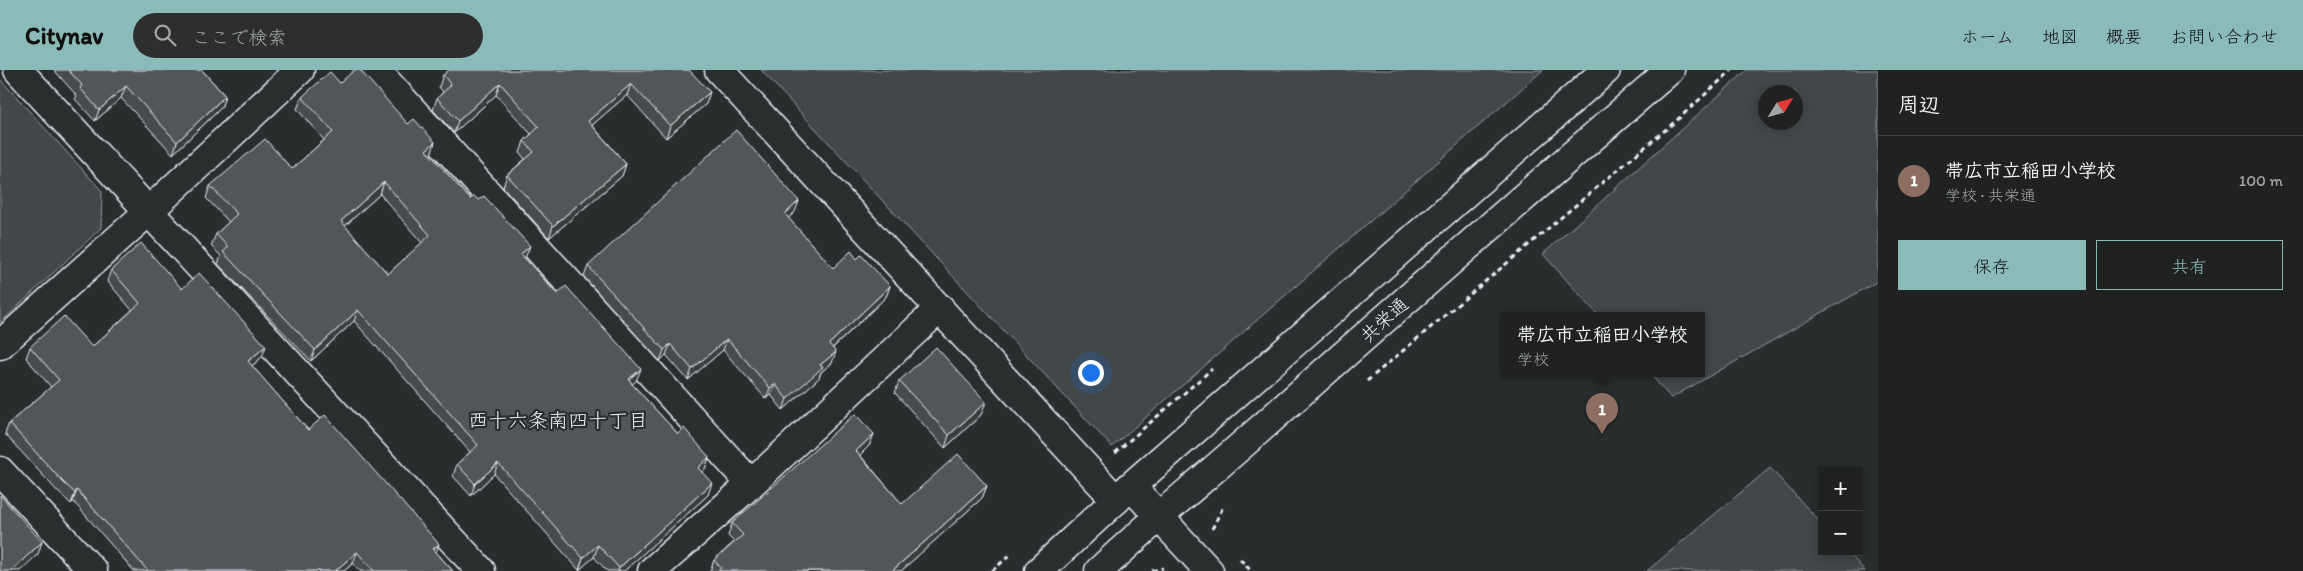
<!DOCTYPE html>
<html lang="ja">
<head>
<meta charset="utf-8">
<style>
  :root { --surface:#202222; --page:#2d2f2f; --text:#f1f3f6; --muted:#a2a4a5; --line:#3d3f40; --accent:#8bbbb9 }
  body { margin:0; font-family:Itim,"Klee One",sans-serif; background:var(--page); color:var(--text) }
  .controls { position:absolute; right:15px; bottom:15px; display:grid; overflow:hidden; border-radius:0px; box-shadow:0 2px 12px #0003 }
  .controls button { width:45px; height:45px; display:grid; place-items:center; padding:0; border:0; border-bottom:1px solid var(--line); background:var(--surface); color:var(--text); font:25px sans-serif }
  .compass { position:absolute; left:1758px; top:15px; width:45px; height:45px; border-radius:50%; background:var(--surface); box-shadow:0 2px 12px #0003; rotate:53deg }
  .you { position:absolute; left:1090px; top:302px; width:18px; height:18px; margin:-12px; border:4px solid #fff; border-radius:50%; background:#1a73e8; box-shadow:0 0 0 8px #1a73e833 }
  .badge { display:grid; place-items:center; width:32px; height:32px; border-radius:50%; background:var(--accent); color:#fff; font-size:16px; font-weight:700 }
  .pin { position:absolute; translate:-50% -41px; filter:drop-shadow(0 1px 2px #0008) }
  .pin::after { content:''; position:absolute; top:26px; width:18px; height:15px; background:inherit; clip-path:polygon(0 0,100% 0,50% 100%) }
  .popup { position:absolute; left:1500px; top:242px; width:205px; height:65px; box-sizing:border-box; display:grid; place-content:center; border-radius:0px; background:var(--surface); filter:drop-shadow(0 1px 4px #0005); font-size:16px; white-space:nowrap; color:var(--muted) }
  .popup b { font-size:19px; color:var(--text) }
  .popup::after { content:''; position:absolute; left:50%; top:100%; margin-left:-10px; border:10px solid transparent; border-top-color:var(--surface) }
  .list { margin:0; padding:0; list-style:none }
  h2 { display:flex; justify-content:space-between; align-items:center; height:65px; margin:0; padding:0 20px; font-size:21px }
  h2 small { font-size:16px; font-weight:400; color:var(--muted) }
  .list li { display:grid; grid-template-columns:32px 1fr auto; gap:15px; align-items:center; box-sizing:border-box; height:90px; padding:0 20px; border-top:1px solid var(--line) }
  .list b { display:block; font-size:19px; white-space:nowrap }
  .list p { margin:0; font-size:16px; white-space:nowrap; color:var(--muted) }
  .list em { font-size:16px; font-style:normal; color:var(--muted) }
  .actions { display:flex; gap:10px; padding:15px 20px }
  .actions a { flex:1; padding:11px 0; border:1px solid var(--accent); border-radius:0px; text-align:center; font-size:18px; color:var(--accent) }
  .actions .main { background:var(--accent); color:#111 }
  .icon { flex:none; width:28px; height:28px; fill:none; stroke:currentColor; stroke-width:2; stroke-linecap:round; stroke-linejoin:round }
  .map { position:relative; flex:none; width:1878px; height:501px; overflow:hidden }
  header { display:flex; align-items:center; gap:30px; box-sizing:border-box; height:70px; padding:0 25px; background:var(--accent); color:#111 }
  header strong { font-size:24px }
  nav { display:flex; gap:28px; margin-inline-start:auto; font-size:18px }
  .search { width:350px; height:45px; background:var(--page); display:flex; align-items:center; gap:12px; box-sizing:border-box; padding:0 18px; border-radius:28px; color:var(--muted); font-size:19px }
  main { display:flex }
  aside { flex:1; background:var(--surface) }
  .map>svg:first-child { display:block }
  .green { fill:#424648; stroke:#959ca0; fill-rule:evenodd }
  .lines { fill:none; stroke-linecap:round; stroke-linejoin:round }
  .street-casing { stroke:#e8f1f8; stroke-width:31 }
  .secondary-casing { stroke:#e8f1f8; stroke-width:31 }
  .path { stroke:#e8f1f8; stroke-width:3; stroke-dasharray:5 4; stroke-linecap:butt }
  .street { stroke:#2a2d2e; stroke-width:28 }
  .secondary { stroke:#2a2d2e; stroke-width:28 }
  .wall { fill:#474b4d; stroke:#e8f1f8; fill-rule:evenodd }
  .shaded-wall { fill:#3a3d3e; stroke:#e8f1f8 }
  .building { fill:#535759; stroke:#e8f1f8; fill-rule:evenodd }
  .labels { text-anchor:middle; dominant-baseline:central; stroke-width:4.5; stroke-linejoin:round; paint-order:stroke }
  .street-label { font-size:19px; fill:#e8f1f8; stroke:#2a2d2e }
  .neighbourhood-label { font-size:20px; fill:#e8f1f8; stroke:#2a2d2e }
</style>
</head>
<body>
<header>
<strong>Citynav</strong>
<div class="search"><svg class="icon" aria-label="search" viewBox="0 0 24 24"><circle cx="10" cy="10" r="6"/><path d="M15 15l6 6"/></svg>ここで検索</div>
<nav><a>ホーム</a><a>地図</a><a>概要</a><a>お問い合わせ</a></nav>
</header>
<main>
<div class="map">
<svg width="1878" height="501" viewBox="0 0 1878 501">
  <rect width="100%" height="100%" fill="#2a2d2e"/>
  <filter id="ink" filterUnits="userSpaceOnUse"><feTurbulence type="fractalNoise" baseFrequency=".02" numOctaves="2"/><feDisplacementMap in="SourceGraphic" scale="10" xChannelSelector="R" yChannelSelector="G"/><feConvolveMatrix kernelMatrix="1 2 1 2 8 2 1 2 1" color-interpolation-filters="sRGB"/></filter>
  <g filter="url(#ink)">
    <!-- green -->
    <path class="green" d="M 761,0 L 1543,0 L 1112,377 Z
      M 1747,0 L 1878,0 L 1878,211 L 1671,328 L 1649,303 L 1701,303 L 1701,245 L 1598,245 L 1543,184 ZM 1796,22 L 1796,52 L 1766,52 L 1766,22 Z
      M 0,9 L 102,121 L 101,158 L 0,253 Z
      M 1770,398 L 1822,454 L 1822,482 L 1848,482 L 1865,501 L 1647,501 Z"/>
    <g class="lines">
      <defs>
        <path id="street" d="M 18,0 L 481,501
          M 376,0 L 751,414
          M 719,0 L 1116,430
          M 0,275 L 149,141 L 300,0
          M 0,401 L 93,501
          M 652,501 L 751,414 L 940,238"/>
        <path id="secondary" d="M 1131,416 L 1209,501
          M 1039,501 L 1131,416 L 1606,0
          M 1099,501 C 1151,452 1206,407 1259,360 C 1395,239 1533,119 1670,0"/>
      </defs>
      <!-- street casing -->
      <use href="#street" class="street-casing"/>
      <!-- secondary casing -->
      <use href="#secondary" class="secondary-casing"/>
      <!-- path -->
      <path class="path" d="M 1367,311 L 1677,50 L 1732,0
        M 1115,383 L 1212,299
        M 1212,459 L 1224,435
        M 1240,489 L 1251,501
        M 992,501 L 1010,485
        M 1152,501 L 1163,498"/>
      <!-- street -->
      <use href="#street" class="street"/>
      <!-- secondary -->
      <use href="#secondary" class="secondary"/>
    </g>
    <!-- wall -->
    <path class="wall" d="M 54,0 L 202,0 L 225,26 L 221,38 L 173,84 L 121,28 L 95,51 L 75,29 L 77,26 Z
      M 689,0 L 706,34 L 666,68 L 627,25 L 592,55 L 626,94 L 622,106 L 549,168 L 503,117 L 507,105 L 525,89 L 520,83 L 524,71 L 531,64 L 496,25 L 454,63 L 433,40 L 437,28 L 443,22 L 439,17 L 443,5 Z
      M 340,13 L 408,54 L 435,72 L 431,84 L 430,85 L 636,311 L 632,314 L 678,364 L 709,387 L 705,399 L 702,402 L 708,425 L 624,501 L 607,501 L 594,487 L 579,500 L 494,404 L 471,426 L 453,406 L 457,394 L 470,382 L 354,251 L 311,291 L 218,194 L 221,186 L 211,176 L 216,164 L 229,152 L 206,128 L 210,116 L 292,99 L 324,70 L 297,39 L 302,27 ZM 380,124 L 422,173 L 388,204 L 345,156 Z
      M 795,142 L 788,148 L 833,198 L 857,189 L 890,216 L 886,227 L 833,278 L 832,293 L 821,302 L 819,308 L 783,340 L 771,325 L 766,329 L 723,280 L 688,310 L 666,285 L 660,291 L 584,207 L 588,196 Z
      M 111,200 L 182,219 L 262,287 L 252,296 L 308,360 L 436,482 L 453,501 L 360,501 L 353,493 L 344,501 L 134,501 L 73,431 L 71,434 L 59,423 L 5,364 L 9,353 L 51,317 L 26,288 L 30,277 L 92,277 L 132,240 L 107,211 Z
      M 899,311 L 981,345 L 945,378 L 895,323 Z
      M 874,364 L 869,376 L 860,385 L 902,434 L 987,416 L 982,428 L 901,501 L 710,501 L 714,490 L 734,472 L 728,466 L 732,453 Z"/>
    <!-- shaded-wall -->
    <path class="shaded-wall" d="M 500,13 L 496,25 L 454,63 L 458,51 Z
      M 631,14 L 627,25 L 584,62 L 588,51 Z
      M 126,16 L 121,28 L 95,51 L 99,40 Z
      M 710,22 L 706,34 L 666,68 L 670,56 Z
      M 225,26 L 221,38 L 173,84 L 177,72 Z
      M 435,72 L 431,84 L 421,92 L 426,80 Z
      M 626,94 L 622,106 L 549,168 L 553,156 Z
      M 384,112 L 380,124 L 337,163 L 341,151 Z
      M 799,131 L 795,142 L 781,155 L 785,144 Z
      M 530,176 L 525,188 L 521,184 Z
      M 890,216 L 886,227 L 825,285 L 829,274 Z
      M 358,240 L 354,251 L 311,291 L 315,280 Z
      M 727,269 L 723,280 L 688,310 L 692,299 Z
      M 670,274 L 666,285 L 660,291 L 664,280 Z
      M 266,276 L 262,287 L 244,303 L 248,291 Z
      M 836,282 L 832,293 L 821,302 L 819,308 L 783,340 L 787,329 L 820,295 Z
      M 641,299 L 636,311 L 624,321 L 629,309 Z
      M 775,314 L 771,325 L 766,329 L 770,318 Z
      M 986,332 L 981,345 L 945,378 L 949,365 Z
      M 874,364 L 869,376 L 852,393 L 856,381 Z
      M 709,387 L 705,399 L 694,410 L 698,398 Z
      M 498,393 L 494,404 L 471,426 L 475,414 Z
      M 712,413 L 708,425 L 624,501 L 618,501 L 619,498 Z
      M 987,416 L 982,428 L 901,501 L 892,501 Z
      M 77,420 L 73,431 L 71,434 L 75,423 Z
      M 42,472 L 38,484 L 20,501 L 11,501 Z
      M 439,474 L 435,485 L 433,479 Z
      M 598,475 L 594,487 L 579,500 L 583,488 Z
      M 357,482 L 353,493 L 344,501 L 335,501 Z"/>
    <!-- building -->
    <path class="building" d="M 68,0 L 202,0 L 225,26 L 177,72 L 126,16 L 99,40 L 80,18 L 82,15 Z
      M 354,0 L 360,0 L 408,54 L 414,49 L 435,72 L 426,80 L 470,129 L 474,126 L 478,130 L 484,126 L 530,176 L 521,184 L 557,224 L 566,216 L 641,299 L 629,309 L 632,314 L 678,364 L 684,358 L 709,387 L 698,398 L 712,413 L 619,498 L 598,475 L 583,488 L 498,393 L 475,414 L 457,394 L 478,375 L 358,240 L 315,280 L 223,182 L 228,177 L 216,164 L 237,144 L 210,116 L 265,69 L 292,99 L 333,62 L 302,27 L 330,2 L 340,13 ZM 384,112 L 430,165 L 388,204 L 341,151 Z
      M 449,0 L 689,0 L 710,22 L 670,56 L 631,14 L 588,51 L 626,94 L 553,156 L 507,105 L 534,82 L 524,71 L 539,57 L 500,13 L 458,51 L 437,28 L 451,15 L 443,5 Z
      M 736,60 L 799,131 L 785,144 L 833,198 L 851,181 L 857,189 L 861,185 L 890,216 L 829,274 L 836,282 L 820,295 L 823,297 L 787,329 L 775,314 L 770,318 L 727,269 L 692,299 L 670,274 L 664,280 L 588,196 Z
      M 141,173 L 182,219 L 199,203 L 266,276 L 248,291 L 308,360 L 325,345 L 439,474 L 433,479 L 453,501 L 374,501 L 357,482 L 335,501 L 148,501 L 77,420 L 75,423 L 63,412 L 9,353 L 59,310 L 30,277 L 64,246 L 92,277 L 140,233 L 111,200 Z
      M 936,277 L 986,332 L 949,365 L 899,311 Z
      M 855,344 L 874,364 L 856,381 L 902,434 L 958,384 L 987,416 L 892,501 L 717,501 L 721,498 L 714,490 L 743,465 L 732,453 Z
      M 0,425 L 42,472 L 11,501 L 0,501 Z"/>
  </g>
  <g class="labels">
    <!-- street labels -->
    <g class="street-label">
      <text transform="translate(1384 250) rotate(-42)">共栄通</text>
    </g>
    <!-- neighbourhood labels -->
    <g class="neighbourhood-label">
      <text x="558" y="350">西十六条南四十丁目</text>
    </g>
  </g>
</svg>
<div class="controls">
<button>+</button>
<button>−</button>
</div>
<svg class="compass" viewBox="-18 -18 36 36"><path d="M0-13l5 13h-10z" fill="#e53935"/><path d="M0 13l5-13h-10z" fill="#a2a4a5"/></svg>
<div class="you"></div>
<div class="pin badge" style="left:1602px;top:364px;background:#8d6e63">1</div>
<div class="popup"><b>帯広市立稲田小学校</b>学校</div>
</div>
<aside>
<h2>周辺<small></small></h2>
<ul class="list">
<li><span class="badge" style="background:#8d6e63">1</span><div><b>帯広市立稲田小学校</b><p>学校 · 共栄通</p></div><em>100 m</em></li>
</ul>
<div class="actions"><a class="main">保存</a><a>共有</a></div>
</aside>
</main>
</body>
</html>
